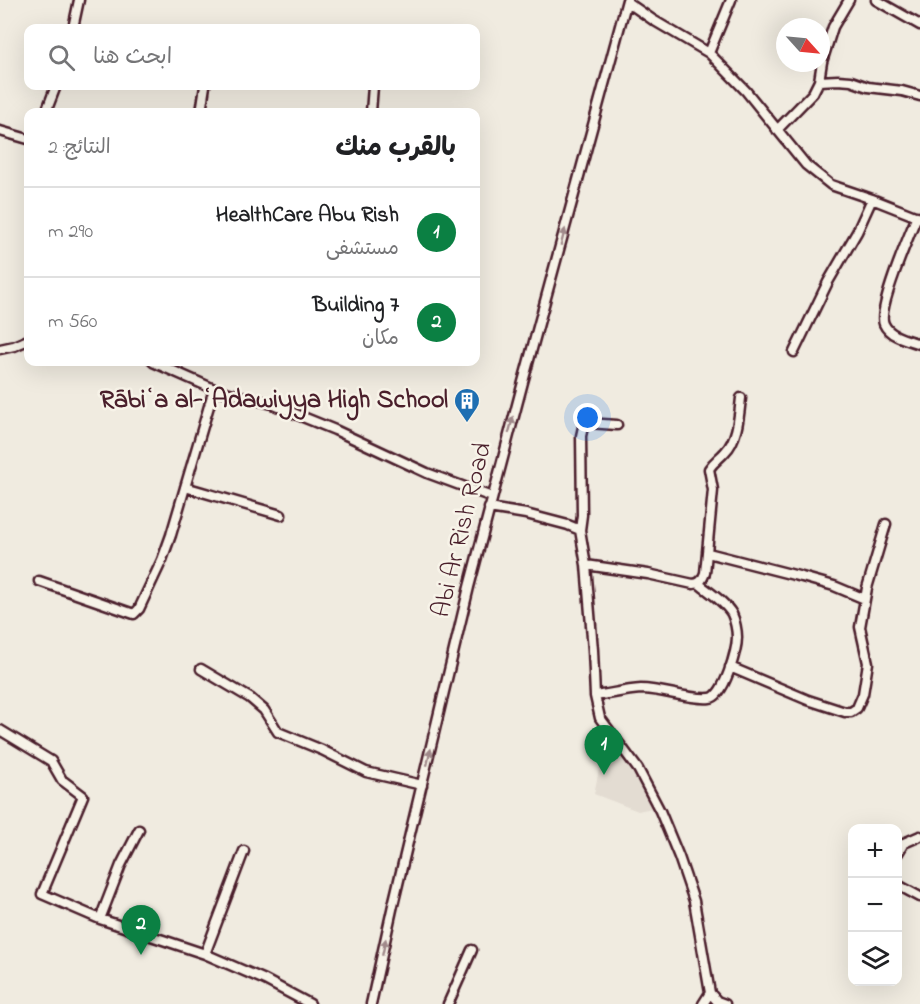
<!DOCTYPE html>
<html lang="ar">
<head>
<meta charset="utf-8">
<style>
  :root { --surface:#fff; --page:#f2f2f2; --text:#202124; --muted:#757577; --line:#e0e0e0; --accent:#0b8043 }
  body { margin:0; font-family:"Indie Flower","Playpen Sans Arabic",sans-serif; background:var(--page); color:var(--text); direction:rtl }
  .controls { position:absolute; right:18px; bottom:18px; display:grid; overflow:hidden; border-radius:12px; box-shadow:0 6px 24px #0002 }
  .controls button { width:54px; height:54px; display:grid; place-items:center; padding:0; border:0; border-bottom:2px solid var(--line); background:var(--surface); color:var(--text); font:30px sans-serif }
  .compass { position:absolute; left:776px; top:18px; width:54px; height:54px; border-radius:50%; background:var(--surface); box-shadow:0 6px 24px #0002; rotate:117deg }
  .you { position:absolute; left:588px; top:418px; width:21px; height:21px; margin:-15px; border:4px solid #fff; border-radius:50%; background:#1a73e8; box-shadow:0 0 0 9px #1a73e833 }
  .badge { display:grid; place-items:center; width:39px; height:39px; border-radius:50%; background:var(--accent); color:#fff; font-size:20px; font-weight:700 }
  .pin { position:absolute; translate:-50% -50px; filter:drop-shadow(0 2px 3px #0008) }
  .pin::after { content:''; position:absolute; top:32px; width:21px; height:18px; background:inherit; clip-path:polygon(0 0,100% 0,50% 100%) }
  .list { margin:0; padding:0; list-style:none }
  h2 { display:flex; justify-content:space-between; align-items:center; height:78px; margin:0; padding:0 24px; font-size:26px }
  h2 small { font-size:20px; font-weight:400; color:var(--muted) }
  .list li { display:grid; grid-template-columns:39px 1fr auto; gap:18px; align-items:center; box-sizing:border-box; height:90px; padding:0 24px; border-top:2px solid var(--line) }
  .list b { display:block; font-size:22px; white-space:nowrap }
  .list p { margin:0; font-size:20px; white-space:nowrap; color:var(--muted) }
  .list em { font-size:20px; font-style:normal; color:var(--muted) }
  .icon { flex:none; width:33px; height:33px; fill:none; stroke:currentColor; stroke-width:2; stroke-linecap:round; stroke-linejoin:round }
  .map { position:relative; flex:none; width:920px; height:1004px; overflow:hidden; direction:ltr }
  .search { position:absolute; background:var(--surface); box-shadow:0 6px 24px #0002; left:24px; top:24px; width:456px; height:66px; display:flex; align-items:center; gap:15px; box-sizing:border-box; padding:0 21px; border-radius:12px; color:var(--muted); font-size:22px }
  .panel { position:absolute; background:var(--surface); box-shadow:0 6px 24px #0002; left:24px; top:108px; width:456px; height:258px; border-radius:12px; direction:rtl }
  .map>svg:first-child { display:block }
  .built { fill:#e3dcd2 }
  .lines { fill:none; stroke-linecap:round; stroke-linejoin:round }
  .street-casing { stroke:#4a1f2b; stroke-width:13 }
  .street { stroke:#f7f3e8; stroke-width:8 }
  .oneway { fill:#a0898a }
  .labels { text-anchor:middle; dominant-baseline:central; stroke-width:5; stroke-linejoin:round; paint-order:stroke }
  .poi-label { font-size:26px; font-weight:bold; fill:#4a1f2b; stroke:#f7f3e8; text-anchor:end }
  .street-label { font-size:26px; fill:#4a1f2b; stroke:#f7f3e8 }
</style>
</head>
<body>
<div class="map">
<svg width="920" height="1004" viewBox="0 0 920 1004">
  <rect width="100%" height="100%" fill="#f0ebe0"/>
  <filter id="ink" filterUnits="userSpaceOnUse"><feTurbulence type="fractalNoise" baseFrequency=".0167" numOctaves="2"/><feDisplacementMap in="SourceGraphic" scale="12" xChannelSelector="R" yChannelSelector="G"/><feConvolveMatrix kernelMatrix="1 2 1 2 8 2 1 2 1" color-interpolation-filters="sRGB"/></filter>
  <g filter="url(#ink)">
    <!-- built -->
    <path class="built" d="M 602,755 L 623,757 L 634,774 L 652,808 L 638,811 L 594,794 Z"/>
    <g class="lines">
      <defs>
        <path id="street" d="M 876,0 L 920,25
          M 627,2 L 653,20 L 709,53 L 746,91 L 806,165 L 831,185 L 872,199 L 920,218
          M 73,28 L 79,0
          M 709,53 L 731,0
          M 819,81 L 838,80 L 851,81 L 868,87 L 902,91 L 920,96
          M 46,112 L 56,86
          M 201,112 L 205,86
          M 371,112 L 373,86
          M 777,130 L 813,93 L 819,81 L 822,62 L 833,27 L 849,0
          M 0,131 L 28,139
          M 917,216 C 910,233 877,310 884,324 C 890,337 908,340 920,344
          M 0,349 L 14,346 L 28,340
          M 794,352 L 828,282 L 857,232 L 872,199
          M 153,362 L 214,389 L 272,404 L 293,413 L 335,430 L 427,473 L 492,497
          M 617,425 L 588,423 L 583,427 L 581,436 L 582,515 L 580,530 L 586,565 L 593,650 L 595,696 L 600,718 L 638,769 L 660,811 L 679,857 L 694,901 L 710,993 L 717,1001 L 725,1004
          M 185,487 L 281,515
          M 489,508 L 526,514 L 568,525 L 580,530
          M 708,553 L 802,577 L 834,586 L 865,599
          M 586,565 L 648,574 L 693,584 C 701,583 702,580 705,573 L 713,490 L 709,469 C 714,461 719,459 725,452 C 738,439 739,415 741,398
          M 39,581 L 134,614 L 139,609 L 162,560 L 171,535 L 214,389
          M 730,667 L 808,700 L 845,712 L 851,712 L 857,708 L 863,694 L 868,663 L 860,627 L 867,588 L 886,524
          M 201,669 L 250,698 L 264,710 L 278,732 L 322,750 L 366,772 L 422,785
          M 595,696 C 610,694 626,690 641,689 C 662,689 690,700 710,698 C 724,697 737,650 737,637 C 737,631 735,620 732,614 C 725,602 709,592 698,583
          M 0,730 L 51,761 L 62,780 L 83,796 L 42,894 L 100,919 L 205,954 L 265,980 L 310,1004
          M 898,853 L 904,843 L 920,836
          M 898,885 L 920,897
          M 100,919 L 121,865 L 139,830
          M 205,954 L 244,851
          M 371,1004 L 393,905 L 469,587 L 523,382 L 627,0
          M 448,1004 L 472,950
          M 703,1004 L 710,993"/>
      </defs>
      <!-- street casing -->
      <use href="#street" class="street-casing"/>
      <!-- street -->
      <use href="#street" class="street"/>
    </g>
    <!-- one-way arrows -->
    <defs><path id="oneway-solid" d="M-6-.8H1V-3.2L6.5 0L1 3.2V.8H-6Z" transform="scale(1.5)"/></defs>
    <g class="oneway">
      <use href="#oneway-solid" transform="translate(563 237) rotate(-75)"/>
      <use href="#oneway-solid" transform="translate(511 425) rotate(-75)"/>
      <use href="#oneway-solid" transform="translate(429 757) rotate(-77)"/>
      <use href="#oneway-solid" transform="translate(384 947) rotate(-78)"/>
    </g>
  </g>
  <!-- icons -->
  <defs>
    <symbol id="building-pin" viewBox="-11 -11 22 30"><path d="M0 17L-7.5 6A9.5 9.5 0 1 1 7.5 6Z" fill="#1f6fb2" stroke="#f7f3e8"/><path d="M-4-6H4V6H1V3H-1V6H-4ZM-2.5-4.3h1.7v1.8h-1.7ZM.8-4.3h1.7v1.8H.8ZM-2.5-1h1.7V.8h-1.7ZM.8-1h1.7V.8H.8Z" fill="#fff"/></symbol>
  </defs>
  <g fill-rule="evenodd">
    <use href="#building-pin" x="452" y="386" width="30" height="40"/>
  </g>
  <g class="labels">
    <!-- poi labels -->
    <g class="poi-label">
      <text x="448" y="401">Rābiʿa al-ʿAdawiyya High School</text>
    </g>
    <!-- street labels -->
    <g class="street-label">
      <text transform="translate(463 530) rotate(-76)">Abi Ar Rish Road</text>
    </g>
  </g>
</svg>
<div class="controls">
<button>+</button>
<button>−</button>
<button><svg class="icon" aria-label="layers" viewBox="0 0 24 24"><path d="M12 4l9 5-9 5-9-5zM3 14l9 5 9-5"/></svg></button>
</div>
<svg class="compass" viewBox="-18 -18 36 36"><path d="M0-13l5 13h-10z" fill="#e53935"/><path d="M0 13l5-13h-10z" fill="#757577"/></svg>
<div class="you"></div>
<div class="pin badge" style="left:604px;top:775px">1</div>
<div class="pin badge" style="left:141px;top:955px">2</div>
<div class="search"><svg class="icon" aria-label="search" viewBox="0 0 24 24"><circle cx="10" cy="10" r="6"/><path d="M15 15l6 6"/></svg>ابحث هنا</div>
<section class="panel">
<h2>بالقرب منك<small>النتائج: 2</small></h2>
<ul class="list">
<li><span class="badge">1</span><div><b>HealthCare Abu Rish</b><p>مستشفى</p></div><em>290 m</em></li>
<li><span class="badge">2</span><div><b>Building 7</b><p>مكان</p></div><em>560 m</em></li>
</ul>
</section>
</div>
</body>
</html>
